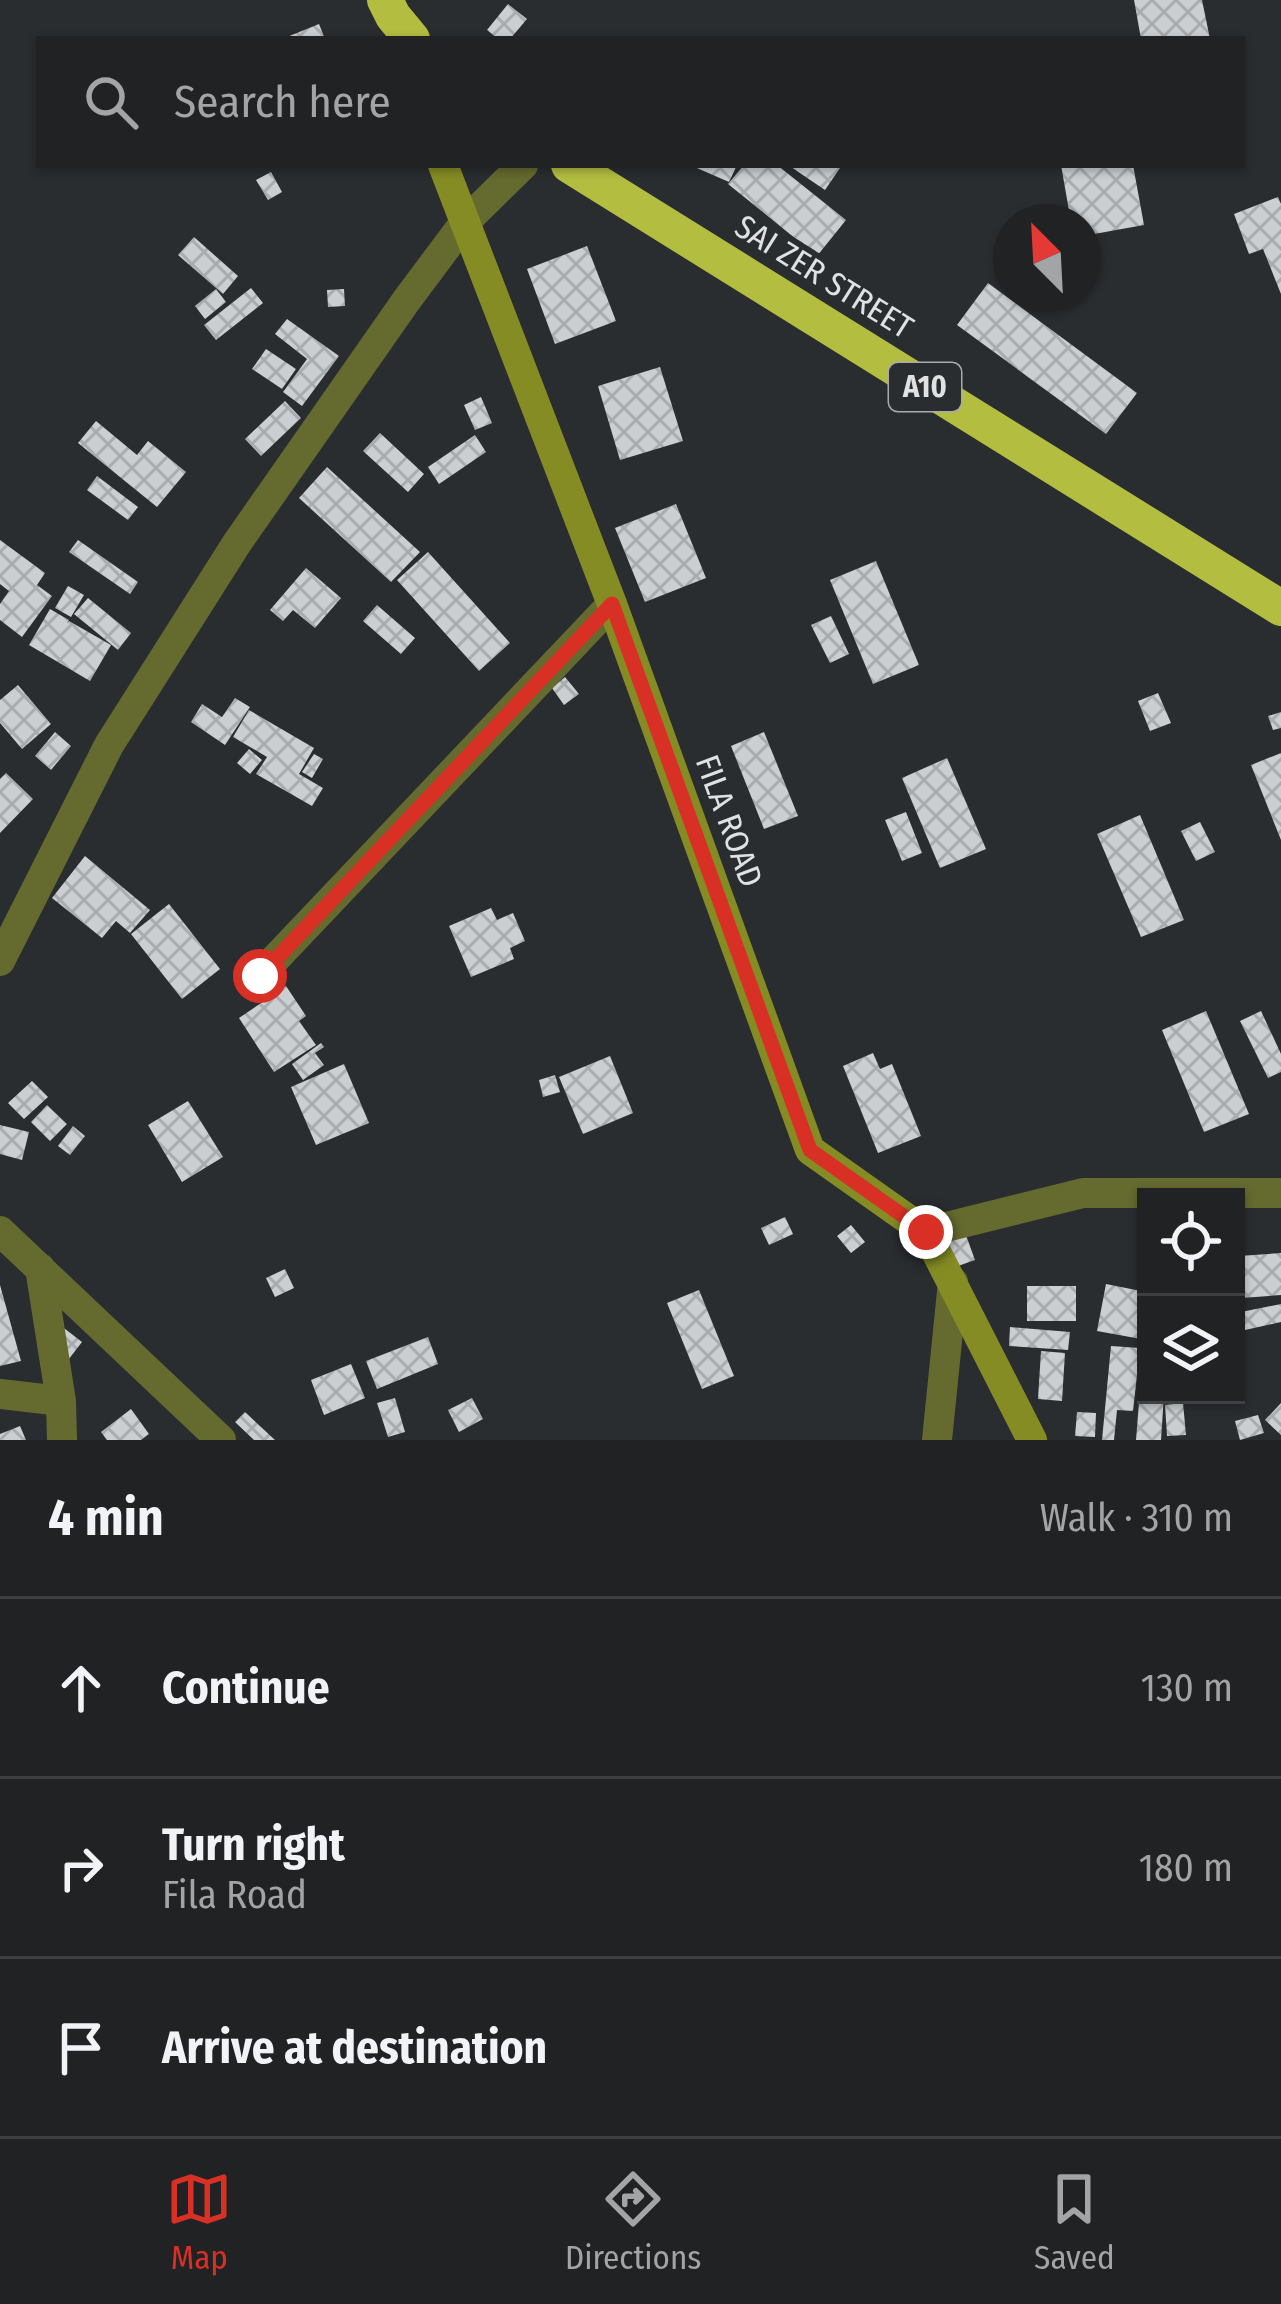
<!DOCTYPE html>
<html lang="en">
<head>
<meta charset="utf-8">
<style>
  :root { --surface:#202224; --page:#2d2f31; --text:#f1f3f6; --muted:#a2a4a6; --line:#3d3f41; --accent:#d93025 }
  body { margin:0; font-family:"Fira Sans Condensed",sans-serif; background:var(--page); color:var(--text) }
  .controls { position:absolute; right:36px; bottom:36px; display:grid; overflow:hidden; border-radius:0px; box-shadow:0 3px 9px #0004 }
  .controls button { width:108px; height:108px; display:grid; place-items:center; padding:0; border:0; border-bottom:3px solid var(--line); background:var(--surface); color:var(--text); font:60px sans-serif }
  .compass { position:absolute; left:993px; top:204px; width:108px; height:108px; border-radius:50%; background:var(--surface); box-shadow:0 3px 9px #0004; rotate:336deg }
  .stop { position:absolute; width:36px; height:36px; margin:-27px; border:9px solid #d93025; border-radius:50%; background:#fff }
  .stop.end { background:#d93025; border-color:#fff; box-shadow:0 3px 12px #0008 }
  .list { margin:0; padding:0; list-style:none }
  h2 { display:flex; justify-content:space-between; align-items:center; height:156px; margin:0; padding:0 48px; font-size:51px }
  h2 small { font-size:39px; font-weight:400; color:var(--muted) }
  .list li { display:grid; grid-template-columns:78px 1fr auto; gap:36px; align-items:center; box-sizing:border-box; height:180px; padding:0 48px; border-top:3px solid var(--line) }
  .list b { display:block; font-size:45px; white-space:nowrap }
  .list p { margin:0; font-size:39px; white-space:nowrap; color:var(--muted) }
  .list em { font-size:39px; font-style:normal; color:var(--muted) }
  .icon { flex:none; width:66px; height:66px; fill:none; stroke:currentColor; stroke-width:2; stroke-linecap:round; stroke-linejoin:round }
  .map { position:relative; flex:none; width:1281px; height:1440px; overflow:hidden }
  .search { position:absolute; background:var(--surface); box-shadow:0 3px 9px #0004; left:36px; right:36px; top:36px; height:132px; display:flex; align-items:center; gap:30px; box-sizing:border-box; padding:0 42px; border-radius:0px; color:var(--muted); font-size:45px }
  .sheet { height:696px; background:var(--surface) }
  nav { display:flex; justify-content:space-around; align-items:center; box-sizing:border-box; height:168px; border-top:3px solid var(--line); background:var(--surface); font-size:33px; color:var(--muted) }
  nav a { display:grid; justify-items:center; gap:6px }
  nav .on { color:var(--accent) }
  .map>svg:first-child { display:block }
  .building { fill:url(#building-cross-hatch) }
  .lines { fill:none; stroke-linecap:round; stroke-linejoin:round }
  .street { stroke:#656a2f; stroke-width:30 }
  .secondary { stroke:#858c24; stroke-width:30 }
  .highway { stroke:#b3bd40; stroke-width:36 }
  .route { stroke:#d93025; stroke-width:15 }
  .labels { text-anchor:middle; dominant-baseline:central; stroke-width:12; stroke-linejoin:round; paint-order:stroke }
  .shield { fill:#2a2d30; stroke:#a9abad; stroke-width:3 }
  .shield-label { font-size:30px; font-weight:bold; fill:#dfe1e2 }
  .street-label { font-size:33px; fill:#dfe1e2; stroke:#2a2d30 }
</style>
</head>
<body>
<div class="map">
<svg width="1281" height="1440" viewBox="0 0 1281 1440">
  <defs>
    <pattern id="building-cross-hatch" width="8" height="8" patternUnits="userSpaceOnUse" patternTransform="scale(3)"><rect width="8" height="8" fill="#cbcfd2"/><path d="M0 0l8 8M0 8l8-8" fill="none" stroke="#a9acae"/></pattern>
  </defs>
  <rect width="100%" height="100%" fill="#2a2d30"/>
  <!-- building -->
  <path class="building" d="M 1134,0 L 1202,0 L 1210,39 L 1141,39 Z
    M 508,4 L 527,19 L 510,39 L 498,39 L 487,30 Z
    M 319,24 L 325,39 L 282,39 Z
    M 690,165 L 737,165 L 729,182 Z
    M 744,165 L 777,165 L 846,220 L 817,256 L 728,184 Z
    M 788,165 L 836,165 L 840,168 L 825,190 Z
    M 1061,165 L 1133,165 L 1144,225 L 1083,236 L 1083,222 L 1071,222 Z
    M 271,172 L 282,192 L 268,200 L 256,180 Z
    M 1278,197 L 1281,204 L 1281,294 L 1263,249 L 1249,254 L 1234,214 Z
    M 194,237 L 238,276 L 223,294 L 178,255 Z
    M 587,246 L 616,321 L 555,344 L 527,269 Z
    M 988,283 L 1137,393 L 1106,434 L 957,325 Z
    M 251,288 L 263,303 L 216,340 L 204,325 Z
    M 216,289 L 226,302 L 205,319 L 195,306 Z
    M 344,289 L 345,306 L 328,307 L 327,290 Z
    M 287,319 L 339,356 L 302,406 L 283,392 L 307,359 L 275,334 Z
    M 266,349 L 296,369 L 282,389 L 252,369 Z
    M 660,367 L 683,441 L 620,460 L 598,386 Z
    M 481,397 L 492,423 L 475,430 L 464,405 Z
    M 285,401 L 301,418 L 261,456 L 245,439 Z
    M 96,421 L 137,455 L 148,441 L 186,472 L 157,507 L 78,443 Z
    M 380,433 L 424,474 L 408,492 L 363,451 Z
    M 475,435 L 486,452 L 439,484 L 428,467 Z
    M 327,467 L 420,552 L 391,582 L 299,498 Z
    M 97,476 L 138,507 L 128,520 L 87,490 Z
    M 676,504 L 706,578 L 645,602 L 615,528 Z
    M 0,540 L 45,573 L 37,585 L 52,596 L 22,637 L 0,620 L 0,604 L 9,591 L 0,584 Z
    M 78,540 L 138,582 L 130,594 L 69,552 Z
    M 428,552 L 510,643 L 479,671 L 397,580 Z
    M 876,561 L 919,665 L 873,684 L 830,580 Z
    M 306,568 L 341,598 L 315,628 L 293,610 L 283,621 L 270,610 Z
    M 68,586 L 84,595 L 71,617 L 55,608 Z
    M 88,598 L 131,633 L 118,650 L 74,614 Z
    M 377,605 L 415,638 L 401,654 L 363,621 Z
    M 50,609 L 69,620 L 67,624 L 69,621 L 111,645 L 90,681 L 29,645 Z
    M 831,616 L 849,654 L 830,663 L 811,625 Z
    M 565,677 L 579,694 L 564,705 L 552,688 Z
    M 18,685 L 51,724 L 22,749 L 0,723 L 0,700 Z
    M 1158,693 L 1171,723 L 1150,731 L 1138,701 Z
    M 235,698 L 250,707 L 225,745 L 191,722 L 202,704 L 222,717 Z
    M 249,710 L 314,748 L 299,774 L 323,788 L 312,806 L 256,774 L 267,757 L 233,737 Z
    M 1281,712 L 1281,728 L 1273,730 L 1268,716 Z
    M 55,732 L 71,746 L 51,770 L 35,756 Z
    M 764,732 L 798,816 L 764,829 L 731,746 Z
    M 249,749 L 262,760 L 250,774 L 237,763 Z
    M 1281,753 L 1281,840 L 1251,765 Z
    M 314,754 L 323,759 L 312,778 L 302,772 Z
    M 947,758 L 986,849 L 940,868 L 902,778 Z
    M 6,773 L 33,799 L 0,833 L 0,779 Z
    M 906,812 L 922,853 L 902,861 L 885,820 Z
    M 1140,815 L 1184,920 L 1141,937 L 1097,834 Z
    M 1200,822 L 1215,852 L 1196,861 L 1181,831 Z
    M 85,856 L 150,910 L 130,933 L 116,921 L 102,938 L 52,898 Z
    M 169,904 L 220,969 L 182,999 L 131,934 Z
    M 491,908 L 497,920 L 513,913 L 525,941 L 510,948 L 514,959 L 471,977 L 449,926 Z
    M 286,986 L 306,1016 L 299,1021 L 316,1045 L 274,1072 L 239,1018 Z
    M 1206,1011 L 1249,1114 L 1204,1132 L 1162,1030 Z
    M 1261,1011 L 1281,1054 L 1281,1072 L 1268,1078 L 1240,1021 Z
    M 321,1043 L 324,1047 L 315,1053 L 324,1065 L 303,1080 L 292,1064 Z
    M 873,1053 L 880,1069 L 892,1064 L 921,1136 L 878,1153 L 843,1066 Z
    M 610,1056 L 633,1113 L 583,1134 L 559,1077 Z
    M 344,1064 L 369,1123 L 316,1145 L 291,1087 Z
    M 555,1075 L 560,1092 L 543,1097 L 539,1080 Z
    M 32,1081 L 48,1097 L 24,1119 L 8,1103 Z
    M 188,1101 L 223,1157 L 182,1182 L 148,1125 Z
    M 47,1105 L 67,1124 L 50,1141 L 31,1122 Z
    M 0,1125 L 29,1132 L 22,1160 L 0,1154 Z
    M 73,1126 L 85,1136 L 70,1155 L 58,1146 Z
    M 785,1217 L 793,1234 L 769,1245 L 761,1228 Z
    M 851,1225 L 865,1242 L 851,1253 L 837,1236 Z
    M 963,1227 L 975,1260 L 941,1272 L 929,1240 Z
    M 1281,1253 L 1281,1295 L 1242,1298 L 1239,1256 Z
    M 285,1269 L 294,1288 L 275,1297 L 266,1278 Z
    M 1106,1284 L 1146,1292 L 1146,1315 L 1141,1339 L 1097,1331 Z
    M 0,1285 L 21,1361 L 0,1366 Z
    M 1027,1286 L 1076,1286 L 1076,1321 L 1027,1321 Z
    M 699,1290 L 734,1376 L 702,1389 L 667,1303 Z
    M 1281,1304 L 1281,1322 L 1236,1332 L 1236,1313 Z
    M 60,1325 L 82,1342 L 65,1364 Z
    M 1010,1327 L 1070,1332 L 1068,1350 L 1009,1346 Z
    M 428,1337 L 438,1364 L 377,1389 L 366,1361 Z
    M 1236,1340 L 1242,1340 L 1243,1385 L 1236,1385 Z
    M 1111,1346 L 1140,1348 L 1133,1411 L 1117,1410 L 1114,1440 L 1102,1440 Z
    M 1041,1351 L 1065,1353 L 1062,1401 L 1038,1399 Z
    M 351,1364 L 365,1398 L 324,1415 L 311,1380 Z
    M 1141,1377 L 1146,1377 L 1146,1395 L 1164,1395 L 1161,1440 L 1136,1440 Z
    M 395,1398 L 405,1432 L 388,1437 L 377,1403 Z
    M 472,1398 L 483,1419 L 459,1432 L 448,1410 Z
    M 1183,1403 L 1186,1435 L 1167,1436 L 1165,1405 Z
    M 1281,1403 L 1281,1435 L 1265,1420 Z
    M 131,1409 L 149,1434 L 141,1440 L 107,1440 L 101,1432 Z
    M 245,1412 L 275,1440 L 254,1440 L 235,1422 Z
    M 1077,1412 L 1096,1413 L 1095,1437 L 1075,1436 Z
    M 1258,1415 L 1264,1433 L 1240,1440 L 1235,1421 Z
    M 20,1426 L 26,1440 L 0,1440 L 0,1434 Z"/>
  <g class="lines">
    <!-- street -->
    <path class="street" d="M 0,961 L 109,745 L 237,543 L 406,301 L 465,222 L 523,165
      M 260,975 L 612,604
      M 0,1231 L 221,1440
      M 926,1232 L 1083,1193 L 1281,1193
      M 40,1268 L 61,1401 L 62,1440
      M 0,1394 L 61,1401
      M 937,1440 L 953,1282"/>
    <!-- secondary -->
    <path class="secondary" d="M 443,165 L 612,604 L 810,1150 L 926,1232 L 1032,1440"/>
    <!-- highway -->
    <path class="highway" d="M 385,0 L 393,16 L 412,39
      M 569,165 L 1281,608"/>
  </g>
  <g class="lines">
    <!-- route -->
    <path class="route" d="M 260,976 L 612,604 L 810,1150 L 926,1232"/>
  </g>
  <g class="labels">
    <!-- shield labels -->
    <rect class="shield" x="889" y="363" width="72" height="48" rx="9"/>
    <g class="shield-label">
      <text x="925" y="387">A10</text>
    </g>
    <!-- street labels -->
    <g class="street-label">
      <text transform="translate(824 277) rotate(32)">SAI ZER STREET</text>
      <text transform="translate(729 821) rotate(70)">FILA ROAD</text>
    </g>
  </g>
</svg>
<div class="controls">
<button><svg class="icon" aria-label="locate" viewBox="0 0 24 24"><circle cx="12" cy="12" r="6"/><path d="M12 2v4M12 18v4M2 12h4M18 12h4"/></svg></button>
<button><svg class="icon" aria-label="layers" viewBox="0 0 24 24"><path d="M12 4l9 5-9 5-9-5zM3 14l9 5 9-5"/></svg></button>
</div>
<svg class="compass" viewBox="-18 -18 36 36"><path d="M0-13l5 13h-10z" fill="#e53935"/><path d="M0 13l5-13h-10z" fill="#a2a4a6"/></svg>
<div class="stop" style="left:260px;top:976px"></div>
<div class="stop end" style="left:926px;top:1232px"></div>
<div class="search"><svg class="icon" aria-label="search" viewBox="0 0 24 24"><circle cx="10" cy="10" r="6"/><path d="M15 15l6 6"/></svg>Search here</div>
</div>
<section class="sheet">
<h2>4 min<small>Walk · 310 m</small></h2>
<ul class="list">
<li><svg class="icon" aria-label="ahead" viewBox="0 0 24 24"><path d="M12 20V5M6 11l6-6 6 6"/></svg><div><b>Continue</b></div><em>130 m</em></li>
<li><svg class="icon" aria-label="right" viewBox="0 0 24 24"><path d="M7 20v-9h11M14 6l5 5-5 5"/></svg><div><b>Turn right</b><p>Fila Road</p></div><em>180 m</em></li>
<li><svg class="icon" aria-label="arrive" viewBox="0 0 24 24"><path d="M6 21V4h12l-3 4 3 4H6"/></svg><div><b>Arrive at destination</b></div></li>
</ul>
</section>
<nav>
<a class="on"><svg class="icon" aria-label="map" viewBox="0 0 24 24"><path d="M3 6l6-2 6 2 6-2v14l-6 2-6-2-6 2zM9 4v14M15 6v14"/></svg>Map</a>
<a><svg class="icon" aria-label="directions" viewBox="0 0 24 24"><path d="M12 3l9 9-9 9-9-9zM9 14v-3h6M13 9l2 2-2 2"/></svg>Directions</a>
<a><svg class="icon" aria-label="saved" viewBox="0 0 24 24"><path d="M7 4h10v16l-5-4-5 4z"/></svg>Saved</a>
</nav>
</body>
</html>
